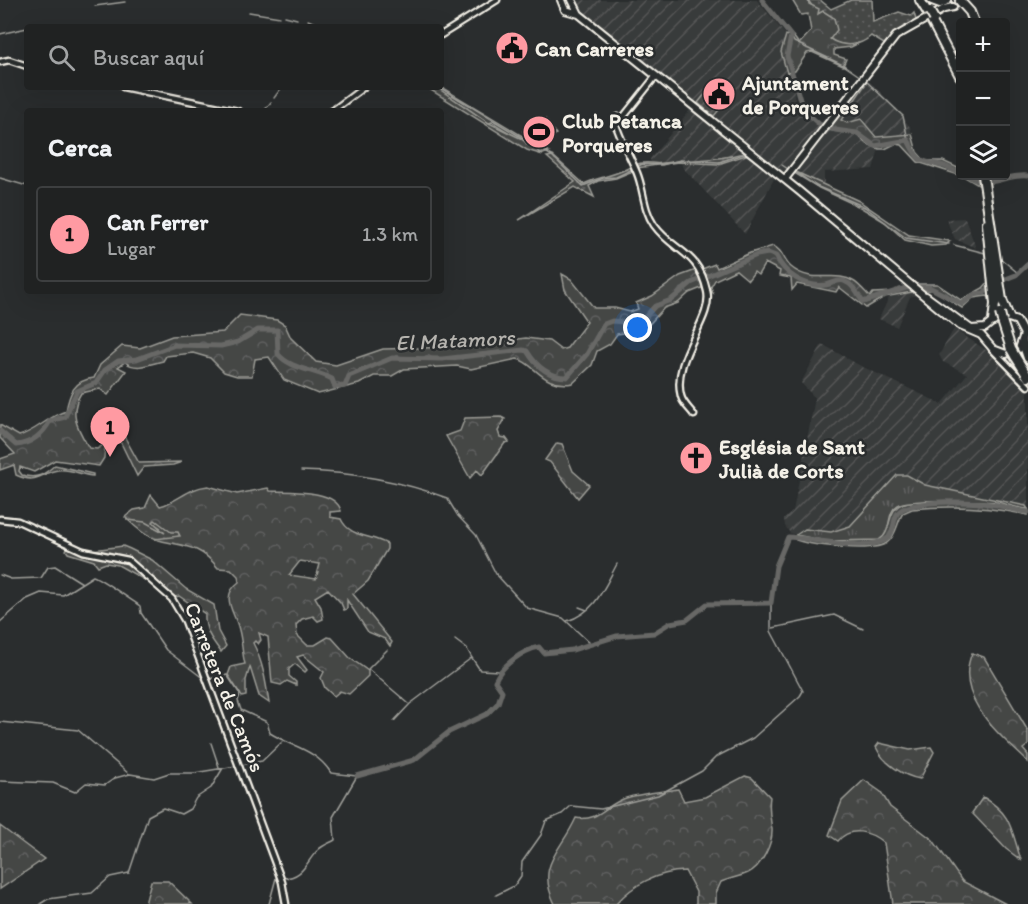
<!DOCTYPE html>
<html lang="es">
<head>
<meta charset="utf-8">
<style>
  :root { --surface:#202222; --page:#282a2a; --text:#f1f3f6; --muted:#a2a4a5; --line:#3d3f40; --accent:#ff9aa2 }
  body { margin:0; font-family:Itim,sans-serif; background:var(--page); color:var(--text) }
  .controls { position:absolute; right:18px; top:18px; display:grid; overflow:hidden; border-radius:6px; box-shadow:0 6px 24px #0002 }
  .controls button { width:54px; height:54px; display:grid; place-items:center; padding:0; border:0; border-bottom:2px solid var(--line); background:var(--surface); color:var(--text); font:30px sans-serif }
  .you { position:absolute; left:638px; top:328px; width:21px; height:21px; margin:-15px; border:4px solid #fff; border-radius:50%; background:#1a73e8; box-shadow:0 0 0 9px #1a73e833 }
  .badge { display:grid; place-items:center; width:39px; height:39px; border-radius:50%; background:var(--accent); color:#111; font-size:20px; font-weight:700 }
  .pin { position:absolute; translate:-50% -50px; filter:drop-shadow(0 2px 3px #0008) }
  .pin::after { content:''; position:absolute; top:32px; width:21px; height:18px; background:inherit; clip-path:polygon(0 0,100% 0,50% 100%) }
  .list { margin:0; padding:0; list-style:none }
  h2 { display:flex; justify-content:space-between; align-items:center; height:78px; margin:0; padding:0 24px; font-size:26px }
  h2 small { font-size:20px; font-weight:400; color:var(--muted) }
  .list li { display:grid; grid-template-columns:39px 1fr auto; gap:18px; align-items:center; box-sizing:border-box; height:96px; margin:0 12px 12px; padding:0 12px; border:2px solid var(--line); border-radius:6px }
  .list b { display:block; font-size:22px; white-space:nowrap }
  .list p { margin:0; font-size:20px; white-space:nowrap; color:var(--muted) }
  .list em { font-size:20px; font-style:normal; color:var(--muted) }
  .icon { flex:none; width:33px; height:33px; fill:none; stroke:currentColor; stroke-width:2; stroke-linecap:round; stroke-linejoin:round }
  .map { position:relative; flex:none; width:1028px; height:904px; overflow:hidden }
  .search { position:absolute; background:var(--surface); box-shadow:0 6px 24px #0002; left:24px; top:24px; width:420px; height:66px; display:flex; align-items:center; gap:15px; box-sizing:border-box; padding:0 21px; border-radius:6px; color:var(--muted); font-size:22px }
  .panel { position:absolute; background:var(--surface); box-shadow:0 6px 24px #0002; left:24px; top:108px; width:420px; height:186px; border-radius:6px }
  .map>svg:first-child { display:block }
  .industrial { fill:url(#industrial-furrows) }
  .grass { fill:url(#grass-dots); stroke:#9c9c96; stroke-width:1.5 }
  .forest { fill:url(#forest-crowns); stroke:#9c9c96; stroke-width:1.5; fill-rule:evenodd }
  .park { fill:url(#park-tufts); stroke:#9c9c96; stroke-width:1.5 }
  .garden { fill:url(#garden-furrows); stroke:#9c9c96; stroke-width:1.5 }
  .pitch { fill:#444645; stroke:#9c9c96; stroke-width:1.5 }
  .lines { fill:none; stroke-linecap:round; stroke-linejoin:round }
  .stream { stroke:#9f9f9a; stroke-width:1.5 }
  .river { stroke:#676866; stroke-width:5 }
  .minor-casing { stroke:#f4f1e8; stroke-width:9 }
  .major-casing { stroke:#f4f1e8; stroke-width:10 }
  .highway-casing { stroke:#f4f1e8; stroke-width:12 }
  .minor { stroke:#2a2d2e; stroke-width:4.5 }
  .major { stroke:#2a2d2e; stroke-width:6 }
  .highway { stroke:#2a2d2e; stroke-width:8 }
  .highway-bridge-casing { stroke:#f4f1e8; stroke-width:12; stroke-linecap:butt }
  .highway-bridge { stroke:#2a2d2e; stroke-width:8 }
  .labels { text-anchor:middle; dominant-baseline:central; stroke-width:5; stroke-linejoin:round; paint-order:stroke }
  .poi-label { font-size:21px; font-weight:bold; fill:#f4f1e8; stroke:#2a2d2e; text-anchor:start }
  .street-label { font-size:21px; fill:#f4f1e8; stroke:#2a2d2e }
  .water-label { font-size:22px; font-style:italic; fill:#b5b3ae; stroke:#2a2d2e }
</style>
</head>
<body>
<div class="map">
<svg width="1028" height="904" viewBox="0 0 1028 904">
  <defs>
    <pattern id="industrial-furrows" width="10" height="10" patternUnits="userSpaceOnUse" patternTransform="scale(1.5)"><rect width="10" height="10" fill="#373a3a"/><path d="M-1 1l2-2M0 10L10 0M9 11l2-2" fill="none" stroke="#555756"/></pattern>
    <pattern id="grass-dots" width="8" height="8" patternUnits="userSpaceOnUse" patternTransform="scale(1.5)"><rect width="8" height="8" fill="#444645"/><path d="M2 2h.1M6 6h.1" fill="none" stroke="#606160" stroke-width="1.8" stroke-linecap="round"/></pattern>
    <pattern id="forest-crowns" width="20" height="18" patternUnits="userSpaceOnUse" patternTransform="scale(1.5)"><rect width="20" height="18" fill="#444645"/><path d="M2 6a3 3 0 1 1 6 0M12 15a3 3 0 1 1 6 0" fill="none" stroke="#606160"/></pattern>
    <pattern id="park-tufts" width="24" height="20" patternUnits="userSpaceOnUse" patternTransform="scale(1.5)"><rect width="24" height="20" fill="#444645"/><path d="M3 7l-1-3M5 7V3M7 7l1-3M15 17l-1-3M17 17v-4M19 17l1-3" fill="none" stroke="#606160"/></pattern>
    <pattern id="garden-furrows" width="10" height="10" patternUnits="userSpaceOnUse" patternTransform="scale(1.5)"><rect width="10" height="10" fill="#444645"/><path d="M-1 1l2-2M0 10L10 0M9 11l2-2" fill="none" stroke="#606160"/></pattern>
  </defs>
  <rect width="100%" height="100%" fill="#2a2d2e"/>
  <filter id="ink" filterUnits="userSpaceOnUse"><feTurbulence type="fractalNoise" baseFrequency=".0167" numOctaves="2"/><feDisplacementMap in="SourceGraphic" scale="12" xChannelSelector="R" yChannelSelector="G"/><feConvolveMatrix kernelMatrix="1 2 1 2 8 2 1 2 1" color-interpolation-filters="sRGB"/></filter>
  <g filter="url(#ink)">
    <!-- industrial -->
    <path class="industrial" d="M 562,0 L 757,0 L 786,35 L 781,52 L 786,72 L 793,83 L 795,100 L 823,129 L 857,134 L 865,143 L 879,149 L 873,169 L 824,172 L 824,185 L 792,170 L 784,181 L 776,175 L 745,234 L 683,168 L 681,163 L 718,164 L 748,155 L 739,154 L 719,160 L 651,162 L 650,159 L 693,106 Z
      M 863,80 L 870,82 L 897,109 L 910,127 L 912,134 L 876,137 L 861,119 L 847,123 L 840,119 L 864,85 L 860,85 Z
      M 965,218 L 976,248 L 955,239 L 946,219 Z
      M 918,291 L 921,293 L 910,297 L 897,327 L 879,319 L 889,297 Z
      M 954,329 L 986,350 L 1028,390 L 1028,507 L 925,485 L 907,475 L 897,475 L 850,526 L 831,532 L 807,529 L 796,535 L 790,533 L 785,526 L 784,519 L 793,511 L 815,398 L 801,383 L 822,344 L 859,365 L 942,404 L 967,374 L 943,362 L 939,355 Z"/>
    <!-- grass -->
    <path class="grass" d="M 808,0 L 820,0 L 831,9 L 851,0 L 872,0 L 873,22 L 899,12 L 911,16 L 914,13 L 916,20 L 891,37 L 884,44 L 871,36 C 860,46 844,48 830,39 L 835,25 L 834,18 L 818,15 Z
      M 436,87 L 441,87 L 549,152 L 543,154 L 492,122 L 489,123 Z
      M 739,154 L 749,154 L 718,164 L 678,162 L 637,168 L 635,165 C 646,160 653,165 663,163 C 688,158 713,162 739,154 Z
      M 553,156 L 584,184 C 600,176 616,176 632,166 L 635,173 L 630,172 L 616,178 L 598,181 L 589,186 L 594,197 L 575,187 L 519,220 L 575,182 L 547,157 Z
      M 128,520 L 140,520 L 161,528 L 152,522 L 155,520 L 178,532 L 180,536 C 154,543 147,538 128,520 Z"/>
    <!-- forest -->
    <path class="forest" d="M 792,0 L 808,0 L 809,4 L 819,9 L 818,14 L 823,11 L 834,18 L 837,30 L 830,39 C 838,45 850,46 859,43 L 851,47 L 834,49 L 834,55 L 846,59 L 843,66 L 812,52 L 807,53 L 795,71 L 787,73 L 781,52 L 786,35 L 793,36 L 799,44 L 811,31 L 808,14 L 801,15 Z
      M 860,85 L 865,85 L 841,120 L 847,123 L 861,119 L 876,137 L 912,134 L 917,152 L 925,161 L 943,161 L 960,169 L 960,176 L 979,176 L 980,186 L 965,177 L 918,162 L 902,145 L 895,144 L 885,149 L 879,149 L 865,143 L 857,134 L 826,130 Z
      M 794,171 L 859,201 L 909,235 L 950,241 L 946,245 L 931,246 L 905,240 L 885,222 L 860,207 L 819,188 Z
      M 773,246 C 783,250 783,260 791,267 C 812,285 836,270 853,281 C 859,284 865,292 870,297 L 873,293 L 893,292 L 910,285 L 918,291 L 884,297 L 866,308 L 839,287 L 836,292 L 797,284 L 792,290 L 791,278 L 779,276 L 780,271 L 765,263 L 758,275 L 754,272 L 748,280 L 736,270 L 715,280 L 711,287 L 713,293 L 710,291 L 702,269 L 715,264 L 717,268 L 750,253 Z
      M 699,269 L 704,287 L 689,293 L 678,303 L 664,308 L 644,330 L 617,334 L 610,344 L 597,351 L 592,365 L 573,383 C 543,389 534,362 517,359 L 471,369 L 457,366 L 404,369 L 392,376 L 374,376 L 359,384 L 318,394 L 284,380 L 269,357 L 255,359 L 252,376 L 237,376 L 224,372 L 210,358 L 193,353 L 166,356 L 163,361 C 150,364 136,371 125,362 L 118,367 L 126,371 L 108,395 L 100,389 L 81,393 C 68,414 78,429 89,448 L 97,449 L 105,444 L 104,458 L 99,466 L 55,460 L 34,472 L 20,467 L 19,471 L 22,475 C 37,480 45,474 55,465 L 93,474 L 93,476 C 82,475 68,468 58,470 C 39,473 38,485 16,475 L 14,465 L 0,470 L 0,459 L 15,454 L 0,438 L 0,425 L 19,436 C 36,431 49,416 66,411 C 69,394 74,380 94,378 L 100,365 L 122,346 L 140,348 L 172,336 L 223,332 L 240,315 L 277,320 L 285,325 L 291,338 L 316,362 L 336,365 L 383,349 L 456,347 L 526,338 L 549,341 L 561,350 L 567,348 L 587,322 L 565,290 L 562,274 L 571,279 L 594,308 L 615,308 L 630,312 L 638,309 L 636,303 L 652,296 L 680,276 Z
      M 990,280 L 992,296 L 990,298 L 987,296 L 973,298 L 962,308 L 934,290 L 923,290 L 916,284 L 937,284 L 961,300 L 983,288 Z
      M 102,415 L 118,425 L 139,463 L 182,462 L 173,465 L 144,467 L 137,476 L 121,443 L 116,441 L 113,427 L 100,418 Z
      M 501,417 L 505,419 L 498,431 L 500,437 L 506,438 L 509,442 L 505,443 L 482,475 L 477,470 L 470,478 L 446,436 L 460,431 L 465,418 Z
      M 557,443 L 562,444 L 573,471 L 589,485 L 578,498 L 550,462 L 545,460 Z
      M 208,486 L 237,494 L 268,488 L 270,491 C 288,492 336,489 341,511 L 330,512 L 330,517 L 341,519 C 349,537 371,535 387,544 L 387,549 L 368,581 L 353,594 L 392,642 L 390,646 L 385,639 L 368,632 L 347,600 L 347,609 L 344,610 L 341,603 L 328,589 L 315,597 L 321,607 L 323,619 L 318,621 L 313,616 L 302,619 L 296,625 L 297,635 L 307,645 L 315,645 L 328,637 L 332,638 L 350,658 L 368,671 L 368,676 L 349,694 L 340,691 L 334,696 L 325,688 L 321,678 L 324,672 L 303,655 L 297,657 L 307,670 L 305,672 L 295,664 L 289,669 L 289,676 L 296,682 L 296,685 L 287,681 L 281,685 L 272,683 L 268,637 L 259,633 L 261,640 L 258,644 L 255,641 L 253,643 C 263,662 266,683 269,703 L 259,696 L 250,667 L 246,680 L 246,696 L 242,697 L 228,675 L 231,667 L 245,664 C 242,653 242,641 239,630 C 235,612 219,597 239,582 L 238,576 L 231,569 L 218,568 C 198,543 182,547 155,539 L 180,536 L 178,532 L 171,532 L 155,520 L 153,522 L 165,533 L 145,522 L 128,520 L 125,517 L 134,510 L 145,508 L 151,495 L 160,506 C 178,502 187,488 208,486 ZM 300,561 L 320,564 L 316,579 L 289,575 Z
      M 914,501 L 996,502 L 1028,509 L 1028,515 C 990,507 952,505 912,509 L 903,513 C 897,522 897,534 888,542 C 876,554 811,545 796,540 L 796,535 L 800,535 L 826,541 L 879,540 C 897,524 882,505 914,501 Z
      M 70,544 L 93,550 L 123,546 L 130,549 L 152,560 L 186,589 L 214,605 L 218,631 L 226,646 L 221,652 C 212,640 204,630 205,614 L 179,596 L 175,597 L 118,565 L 106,563 L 98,566 L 94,561 L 68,553 L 66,550 Z
      M 972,653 L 984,657 L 1028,731 L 1028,745 L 1023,749 L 1028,755 L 1028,762 C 1000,735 953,698 972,653 Z
      M 879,743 L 910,750 L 931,747 L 934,752 L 920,779 C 903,776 883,763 876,747 Z
      M 745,776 L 752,778 L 770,797 C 768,809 770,817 772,829 C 773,844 761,867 748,873 C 739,877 730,878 721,882 L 716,893 L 716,904 L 696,904 L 696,892 L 685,871 C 658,872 633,884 616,904 L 555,904 C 535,864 561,852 576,818 C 599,822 606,804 626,798 C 643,793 661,792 678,789 L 684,801 L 705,797 Z
      M 864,780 L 881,792 L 890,807 L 933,840 L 962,881 L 1006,904 L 893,904 L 884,843 C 870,831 850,826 838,841 L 829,835 L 842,801 Z
      M 983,797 C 1012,814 1011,829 1021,860 L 1006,849 L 972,813 Z
      M 0,826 L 44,859 L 0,889 Z
      M 151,881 L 168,881 L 192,904 L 145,904 Z"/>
    <!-- park -->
    <path class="park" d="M 426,87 L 436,87 L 489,123 L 520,138 L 543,155 L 527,150 Z
      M 897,475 L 907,475 L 925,485 L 1026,506 L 1028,509 C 1017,508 1007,504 996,502 C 980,501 908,498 898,505 C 885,513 893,532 879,540 L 826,541 L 796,535 L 805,529 L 831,532 L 850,526 Z"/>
    <!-- garden -->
    <path class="garden" d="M 713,84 L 728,99 L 714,116 L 698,103 Z"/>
    <!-- pitch -->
    <path class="pitch" d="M 545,119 L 556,134 L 543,144 L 523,131 Z"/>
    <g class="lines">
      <!-- stream -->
      <path class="stream" d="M 95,6 L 125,2
        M 249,12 L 280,17
        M 285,16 L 297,19
        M 308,20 L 324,27
        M 34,27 L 37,27
        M 0,34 L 27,28
        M 791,36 L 794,42 L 845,66 L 861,77
        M 865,80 L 903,116 L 908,140
        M 439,87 L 552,156 L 583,186 L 603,178 L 616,177 L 633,169
        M 274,98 L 282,87
        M 264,111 L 271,102
        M 782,165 L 788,169
        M 637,167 L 642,164 L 662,165 L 680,160 L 719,162 L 743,154
        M 793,172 L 816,186 L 865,207 L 906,238 L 949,244
        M 0,178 L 27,186
        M 954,245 L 985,253
        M 1000,258 L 1018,273
        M 301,471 C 350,472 401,481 447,498 L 458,516 L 476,535 L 496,574 L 527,608 L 563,618 L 591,644
        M 0,575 L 11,579 L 41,578 L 48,567 L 55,566 L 82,583
        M 579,607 L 587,610
        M 567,621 C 596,612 604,588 617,564
        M 0,622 L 27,599 L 41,593 L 63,595 L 93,576 C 100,578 131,600 140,606 L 141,613 L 166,650 L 204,679
        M 773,628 L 834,615 L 863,629
        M 455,640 L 467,649 L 472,658
        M 387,650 L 368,669 L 408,703
        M 209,679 L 227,675 L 240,694 L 238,701 L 241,710 L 267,722 L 270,733 C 292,747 316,749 331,773 L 357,776 L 333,817 L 335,840 C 330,843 323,845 318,850 C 306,861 304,878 283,878
        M 394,721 L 410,704 L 470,659 L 472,658 L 480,670 L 499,671
        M 0,722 L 78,730 L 129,774
        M 211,743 L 219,767
        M 241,765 L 262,761 L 282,742
        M 0,781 L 53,783 L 75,792 L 86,783 L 105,785 L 115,778 L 130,774 L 154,778 L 169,773 L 194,773 L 236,766
        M 496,895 L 514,886 L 521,876 L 522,862 L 541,835 L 546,821 L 562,814 L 571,806 L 601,809 L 658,795 L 702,771 L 716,757 L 753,738 L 800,696 L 803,691 L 771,631 L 771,603
        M 40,904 L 48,899 L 92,893 L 110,877 L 129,873 L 148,816 L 163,808 L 181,814 L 190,809 L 196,798 L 211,788 L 223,768
        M 269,904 L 276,878 L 278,878"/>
      <!-- river -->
      <path class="river" d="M 762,0 L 791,36 L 787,56 L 803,110 L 819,124 L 835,130 L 857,133 L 875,146 L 908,140 C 918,162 920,161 941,165 C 948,167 954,171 960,173
        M 968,176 C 990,191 1006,173 1028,176
        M 1003,280 L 1016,275 L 1028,264
        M 0,431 L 16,445 C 31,444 43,434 50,421 L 65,417 L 77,391 L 96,383 L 105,370 L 118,361 L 137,359 L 175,345 L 221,346 L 238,342 L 258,330 L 277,330 L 278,354 C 290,369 315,370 332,379 L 335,387 L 345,386 L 349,376 L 392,358 L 442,359 L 523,350 L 527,351 C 536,366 548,377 567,377 L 587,354 L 604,324 L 612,321 L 633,323 L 645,317 L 655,306 L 671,300 L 691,283 L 757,255 L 768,253 L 776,256 C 784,274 805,288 826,285 C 832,284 838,279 844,281 C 854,285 857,294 863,302 L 906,288 L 929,287 L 962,304 L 975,294 L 984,293 L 991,287
        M 357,776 L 414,760 L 449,732 L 487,714 L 498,703 L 502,691 L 495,681 C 501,666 523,650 539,647 L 544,653 L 572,650 L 617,636 L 654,633 L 670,623 L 687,620 L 707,604 L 771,603 L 776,566 L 788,537 C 811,538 869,553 888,538 C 897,530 890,513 905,508 C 926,500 975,501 997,505 C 1008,508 1016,511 1028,512"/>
      <defs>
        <path id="minor" d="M 441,35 L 497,0
          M 0,62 L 9,60 L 27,66
          M 123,87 L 238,111
          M 332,111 L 364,87
          M615 120a3 3 0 1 1 6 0a3 3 0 1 1-6 0Z
          M 621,120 L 656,76
          M 615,122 C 620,139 630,156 637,173 C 644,190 643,209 654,225 C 674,253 698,250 707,291 C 714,319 671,358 681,396 C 683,404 690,409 694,415
          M 992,349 L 1028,386
          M 0,519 L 18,521 L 83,551 L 128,560 L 172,599 L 185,621 L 282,882 L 286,904"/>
        <path id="major" d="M 561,0 L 565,10 L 579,14
          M 572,0 L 579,14 L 799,191 L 960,326 L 981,335 L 993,349 L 1006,354 L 1019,349 L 1024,334 L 1017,321 L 1006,317
          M 785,179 L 896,36 L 944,9 L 953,7
          M 926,296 L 971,329 L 985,328 L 996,319"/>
        <path id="highway" d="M 920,0 L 928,13
          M 932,0 L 940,3 L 947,0
          M 960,1 L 970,12 L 974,22
          M 931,20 L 960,76
          M 960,54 L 960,60
          M 983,176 L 1002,300 L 1009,317
          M 987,224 L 995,304 L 993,321
          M 1002,321 L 1011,349
          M 1023,343 L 1028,358
          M 1015,356 L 1028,377"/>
      </defs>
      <!-- minor casing -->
      <use href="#minor" class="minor-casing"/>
      <!-- major casing -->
      <use href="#major" class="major-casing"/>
      <!-- highway casing -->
      <use href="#highway" class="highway-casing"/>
      <!-- minor -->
      <use href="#minor" class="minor"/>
      <!-- major -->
      <use href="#major" class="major"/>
      <!-- highway -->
      <use href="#highway" class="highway"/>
      <defs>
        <path id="highway-bridge" d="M 930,12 L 934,19
          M 1000,313 L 1002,321
          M 1011,349 L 1015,356"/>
      </defs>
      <!-- highway-bridge casing -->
      <use href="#highway-bridge" class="highway-bridge-casing"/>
      <!-- highway-bridge -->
      <use href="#highway-bridge" class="highway-bridge"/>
    </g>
  </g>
  <!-- icons -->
  <defs>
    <symbol id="civic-disc" viewBox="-11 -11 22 22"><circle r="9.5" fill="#ff9aa2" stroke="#2a2d2e"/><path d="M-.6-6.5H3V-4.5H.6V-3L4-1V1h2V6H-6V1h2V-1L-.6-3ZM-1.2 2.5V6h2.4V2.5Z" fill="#111"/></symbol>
    <symbol id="stadium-disc" viewBox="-11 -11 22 22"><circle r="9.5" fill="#ff9aa2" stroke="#2a2d2e"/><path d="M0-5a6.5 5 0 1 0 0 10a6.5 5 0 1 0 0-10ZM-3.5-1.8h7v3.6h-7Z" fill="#111"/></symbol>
    <symbol id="church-disc" viewBox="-11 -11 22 22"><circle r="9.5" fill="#ff9aa2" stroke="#2a2d2e"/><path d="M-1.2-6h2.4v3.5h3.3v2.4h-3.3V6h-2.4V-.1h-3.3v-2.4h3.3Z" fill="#111"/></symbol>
  </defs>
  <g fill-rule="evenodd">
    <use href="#civic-disc" x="493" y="29" width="38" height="38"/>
    <use href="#civic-disc" x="700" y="75" width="38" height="38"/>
    <use href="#stadium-disc" x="520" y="113" width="38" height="38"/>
    <use href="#church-disc" x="677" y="439" width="38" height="38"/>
  </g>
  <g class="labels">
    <!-- poi labels -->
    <g class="poi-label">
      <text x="535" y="48">Can Carreres</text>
      <text x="742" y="82">Ajuntament<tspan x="742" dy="24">de Porqueres</tspan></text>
      <text x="562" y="120">Club Petanca<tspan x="562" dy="24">Porqueres</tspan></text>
      <text x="719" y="446">Església de Sant<tspan x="719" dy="24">Julià de Corts</tspan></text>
    </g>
    <!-- street labels -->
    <g class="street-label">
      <text transform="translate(225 687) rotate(68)">Carretera de Camós</text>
    </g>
    <!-- water labels -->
    <g class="water-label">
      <text transform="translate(455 340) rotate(-3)">El Matamors</text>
    </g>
  </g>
</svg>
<div class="controls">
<button>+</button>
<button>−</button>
<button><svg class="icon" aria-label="layers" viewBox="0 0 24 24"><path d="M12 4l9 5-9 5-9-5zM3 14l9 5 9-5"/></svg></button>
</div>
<div class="you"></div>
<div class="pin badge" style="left:110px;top:457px">1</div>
<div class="search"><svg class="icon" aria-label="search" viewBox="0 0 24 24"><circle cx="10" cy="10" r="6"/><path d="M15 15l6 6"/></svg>Buscar aquí</div>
<section class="panel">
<h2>Cerca<small></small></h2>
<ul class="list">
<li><span class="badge">1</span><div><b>Can Ferrer</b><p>Lugar</p></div><em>1.3 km</em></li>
</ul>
</section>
</div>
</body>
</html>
